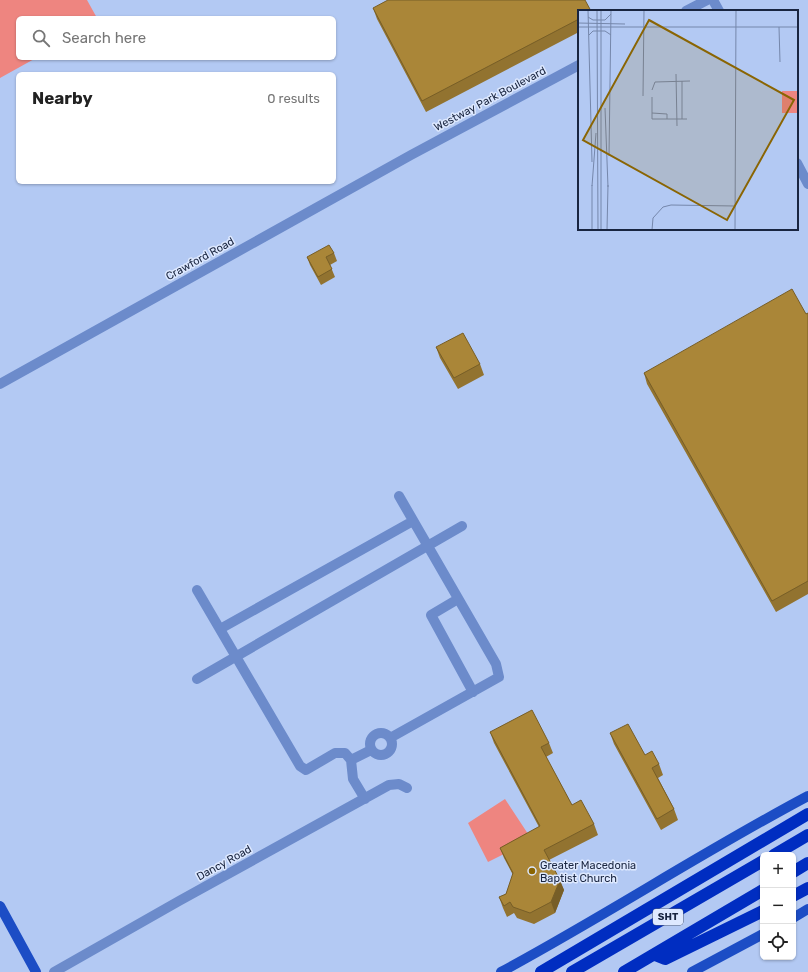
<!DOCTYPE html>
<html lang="en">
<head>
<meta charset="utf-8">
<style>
  :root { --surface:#fff; --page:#f2f2f2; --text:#222; --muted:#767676; --line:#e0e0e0 }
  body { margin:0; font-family:Rubik,sans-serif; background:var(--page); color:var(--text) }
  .controls { position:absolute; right:12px; bottom:12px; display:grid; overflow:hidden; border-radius:6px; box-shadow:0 1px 3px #0004 }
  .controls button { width:36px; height:36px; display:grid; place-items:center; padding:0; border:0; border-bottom:1px solid var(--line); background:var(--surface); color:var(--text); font:20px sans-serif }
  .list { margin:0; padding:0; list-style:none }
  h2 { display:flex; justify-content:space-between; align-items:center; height:52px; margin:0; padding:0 16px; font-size:17px }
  h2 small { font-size:13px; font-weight:400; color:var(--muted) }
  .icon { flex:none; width:22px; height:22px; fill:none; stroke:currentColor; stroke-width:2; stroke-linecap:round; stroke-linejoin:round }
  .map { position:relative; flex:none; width:808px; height:972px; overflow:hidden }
  .search { position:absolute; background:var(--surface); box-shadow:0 1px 3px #0004; left:16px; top:16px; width:320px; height:44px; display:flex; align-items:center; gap:10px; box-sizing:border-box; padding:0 14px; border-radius:6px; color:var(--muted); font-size:15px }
  .panel { position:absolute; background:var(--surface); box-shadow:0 1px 3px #0004; left:16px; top:72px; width:320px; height:112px; border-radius:6px }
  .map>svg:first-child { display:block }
  .green { fill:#ee8580 }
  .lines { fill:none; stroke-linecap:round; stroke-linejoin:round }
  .minor { stroke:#6c8bcb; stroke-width:10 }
  .major { stroke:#1c4dc5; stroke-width:10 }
  .highway { stroke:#002dc1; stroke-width:12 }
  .wall { fill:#927330 }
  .shaded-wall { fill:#775e27 }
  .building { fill:#aa8638; stroke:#775e27 }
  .poi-dot { fill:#8a6503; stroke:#dee9ff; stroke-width:1.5 }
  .labels { text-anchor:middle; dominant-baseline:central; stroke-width:3; stroke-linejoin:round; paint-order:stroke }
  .shield { fill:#dee9ff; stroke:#546079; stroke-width:1 }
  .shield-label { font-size:10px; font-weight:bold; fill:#192540 }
  .street-label { font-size:11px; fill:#192540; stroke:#dee9ff }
  .poi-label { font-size:11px; fill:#192540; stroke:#dee9ff; text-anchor:start }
  .inset-road { fill:none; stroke:#7587ab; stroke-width:1 }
  .view { fill:#8a6503; fill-opacity:0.15; stroke:#8a6503; stroke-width:2 }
  .inset-edge { fill:none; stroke:#192540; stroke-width:2 }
</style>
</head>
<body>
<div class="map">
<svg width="808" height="972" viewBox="0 0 808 972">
  <rect width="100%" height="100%" fill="#b3c9f3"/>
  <!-- green -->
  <path class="green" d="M 0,0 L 87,0 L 97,18 L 18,18 L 18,58 L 36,58 L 0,78 Z
    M 505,799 L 532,840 L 488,862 L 468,823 Z"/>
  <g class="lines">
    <!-- minor -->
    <path class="minor" d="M 713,0 L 719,11
      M 686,11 L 707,0
      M 797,163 L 808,184
      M 0,384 L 411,155 L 579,65
      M 197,590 L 300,766 L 306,770 L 335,753 L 345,753 L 351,760
      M 458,599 L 431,615 L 473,692
      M 220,629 L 413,521
      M 197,679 L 462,526
      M370 744a11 11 0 1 1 22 0a11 11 0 1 1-22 0Z
      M 390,738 L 499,677 L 496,664 L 399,496
      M 365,799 L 353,779 L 351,760 L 371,750
      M 54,972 L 179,901 L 389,785 L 399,784 L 407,788"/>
    <!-- major -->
    <path class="major" d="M 0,906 L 36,972
      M 793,918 L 808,909
      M 501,972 C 605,916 704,851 808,796
      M 692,972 L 763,934"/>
    <!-- highway -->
    <path class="highway" d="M 774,855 L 808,835
      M 793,872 L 808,863
      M 793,896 L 808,888
      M 655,955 L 665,959 L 763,911
      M 541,972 L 808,814
      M 572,972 L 763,861
      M 624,972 L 763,890"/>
  </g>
  <!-- wall -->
  <path class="wall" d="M 373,8 L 579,11 L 579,32 L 426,112 L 377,19 Z
    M 334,253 L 337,261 L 330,265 L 335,277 L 321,285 L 310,265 L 307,257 Z
    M 808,313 L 808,594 L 776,612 L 647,384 L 644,373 Z
    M 436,347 L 480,364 L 484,375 L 458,389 L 440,358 Z
    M 490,732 L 549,743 L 553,753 L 546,757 L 572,805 L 594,824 L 598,835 L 549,860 L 564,890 L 555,913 L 534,924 L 517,918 L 514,913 L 507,917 L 503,908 L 499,897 L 506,894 L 513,875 L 504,858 L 500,848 L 539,827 L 494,743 Z
    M 610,733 L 659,764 L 663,775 L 658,778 L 674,809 L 678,820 L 661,830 L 614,744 Z"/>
  <!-- shaded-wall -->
  <path class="shaded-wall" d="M 560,880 L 564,890 L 555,913 L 551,902 Z"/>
  <!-- building -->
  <path class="building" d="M 388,0 L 585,0 L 591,11 L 579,11 L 579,19 L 422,101 L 373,8 Z
    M 329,245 L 334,253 L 326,257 L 332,269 L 318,277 L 307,257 Z
    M 792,289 L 806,314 L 808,313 L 808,581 L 772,601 L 644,373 Z
    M 463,333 L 480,364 L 454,378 L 436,347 Z
    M 532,710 L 549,743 L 541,747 L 572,805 L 581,800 L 594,824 L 544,850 L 560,880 L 551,902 L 530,913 L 513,907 L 510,902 L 504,906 L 499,897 L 506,894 L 513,873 L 500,848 L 540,826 L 490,732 Z
    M 628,724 L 645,755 L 652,751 L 659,764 L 652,768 L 674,809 L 657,819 L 610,733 Z"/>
  <!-- markers -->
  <circle class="poi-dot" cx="532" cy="871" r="4"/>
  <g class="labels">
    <!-- shield labels -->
    <rect class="shield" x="653" y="909" width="30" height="16" rx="3"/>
    <g class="shield-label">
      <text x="668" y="917">SHT</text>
    </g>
    <!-- street labels -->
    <g class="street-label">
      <text transform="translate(490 99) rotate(-28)">Westway Park Boulevard</text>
      <text transform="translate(200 259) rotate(-29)">Crawford Road</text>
      <text transform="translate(224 863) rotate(-29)">Dancy Road</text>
    </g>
    <!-- poi labels -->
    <g class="poi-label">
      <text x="540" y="865">Greater Macedonia<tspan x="540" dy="13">Baptist Church</tspan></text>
    </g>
  </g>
  <!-- overview -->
  <g transform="translate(578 10)">
    <rect width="220" height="220" fill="#b3c9f3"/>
    <path d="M 204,81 L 220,81 L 220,103 L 204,103 Z" fill="#ee8580"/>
    <path class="inset-road" d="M 10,0 L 14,152M 19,0 L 20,220M 23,0 L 23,220M 10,7 L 15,10 L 27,10 L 33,4M 0,13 L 47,14M 0,17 L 220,17M 201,17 L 202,52M 11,25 L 15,21 L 27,21 L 33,25M 98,64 L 99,116M 104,71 L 104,109M 74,80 L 77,72 L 112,71M 65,86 L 66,0M 74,87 L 74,109 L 109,109M 27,98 L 30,177M 74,103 L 89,104 L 89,109M 31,146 L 33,0M 14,176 L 18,123M 14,220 L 14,175M 29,220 L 30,175M 74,220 L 75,208 L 85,197 L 93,195 L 157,196M 157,220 L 158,0"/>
    <path class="view" d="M 71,10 L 216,90 L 149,210 L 5,130 Z"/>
    <rect width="220" height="220" class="inset-edge"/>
  </g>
</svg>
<div class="controls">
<button>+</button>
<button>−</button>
<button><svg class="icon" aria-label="locate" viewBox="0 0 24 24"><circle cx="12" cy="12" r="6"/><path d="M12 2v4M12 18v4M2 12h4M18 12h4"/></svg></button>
</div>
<div class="search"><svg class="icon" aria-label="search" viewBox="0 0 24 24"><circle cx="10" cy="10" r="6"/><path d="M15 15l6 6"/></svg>Search here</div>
<section class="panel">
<h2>Nearby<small>0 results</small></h2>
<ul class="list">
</ul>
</section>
</div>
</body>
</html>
